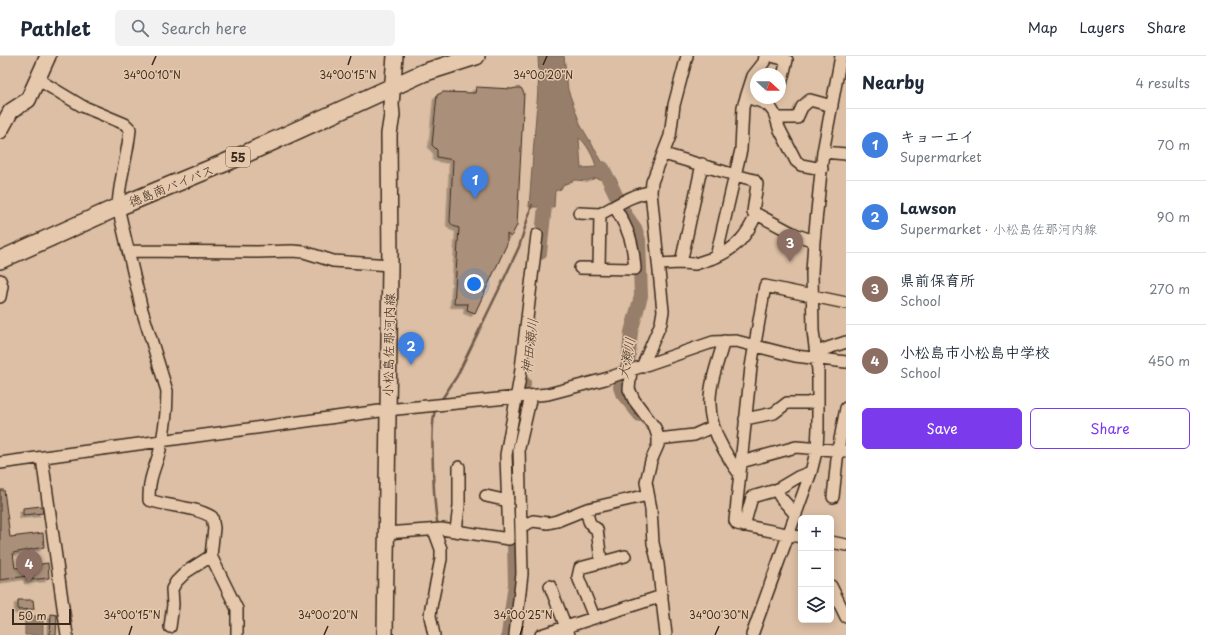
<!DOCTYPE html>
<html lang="en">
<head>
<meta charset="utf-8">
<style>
  :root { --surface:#fff; --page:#f2f2f3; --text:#1f2937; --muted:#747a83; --line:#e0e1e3; --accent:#7c3aed }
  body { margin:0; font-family:"Playpen Sans","Klee One",sans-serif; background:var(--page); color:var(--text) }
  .controls { position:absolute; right:12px; bottom:12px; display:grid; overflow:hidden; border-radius:6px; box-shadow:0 2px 10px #0003 }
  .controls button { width:36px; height:36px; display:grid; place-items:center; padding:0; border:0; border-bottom:1px solid var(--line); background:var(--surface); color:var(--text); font:20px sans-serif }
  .compass { position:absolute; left:750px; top:12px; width:36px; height:36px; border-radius:50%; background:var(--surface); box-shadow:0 2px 10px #0003; rotate:111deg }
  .scale { position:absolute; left:12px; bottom:10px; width:59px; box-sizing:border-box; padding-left:4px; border:2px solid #3b2a1e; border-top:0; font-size:11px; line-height:14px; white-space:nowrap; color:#3b2a1e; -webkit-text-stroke:3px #e6c9ad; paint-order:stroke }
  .you { position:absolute; left:474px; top:228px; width:14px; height:14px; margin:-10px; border:3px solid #fff; border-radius:50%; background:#1a73e8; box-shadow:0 0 0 6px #1a73e833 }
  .badge { display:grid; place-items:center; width:26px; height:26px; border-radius:50%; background:var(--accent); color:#fff; font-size:13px; font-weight:700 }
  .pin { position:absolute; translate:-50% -33px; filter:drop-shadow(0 1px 2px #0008) }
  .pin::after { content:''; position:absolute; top:21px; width:14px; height:12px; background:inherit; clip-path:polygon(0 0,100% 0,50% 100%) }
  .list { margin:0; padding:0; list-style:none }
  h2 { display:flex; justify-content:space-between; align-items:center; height:52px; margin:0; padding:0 16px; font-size:17px }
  h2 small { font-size:13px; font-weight:400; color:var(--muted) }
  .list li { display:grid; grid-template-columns:26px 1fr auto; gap:12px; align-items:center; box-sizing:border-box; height:72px; padding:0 16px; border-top:1px solid var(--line) }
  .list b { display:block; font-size:15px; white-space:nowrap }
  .list p { margin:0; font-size:13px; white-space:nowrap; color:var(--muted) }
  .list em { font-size:13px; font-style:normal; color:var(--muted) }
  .actions { display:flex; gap:8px; padding:12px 16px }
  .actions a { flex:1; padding:9px 0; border:1px solid var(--accent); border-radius:6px; text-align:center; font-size:14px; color:var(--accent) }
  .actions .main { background:var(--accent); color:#fff }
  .icon { flex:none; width:22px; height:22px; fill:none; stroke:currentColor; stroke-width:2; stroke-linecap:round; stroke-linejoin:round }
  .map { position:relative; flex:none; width:846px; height:579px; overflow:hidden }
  header { display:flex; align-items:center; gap:24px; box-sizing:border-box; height:56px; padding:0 20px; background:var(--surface); border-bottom:1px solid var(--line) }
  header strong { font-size:19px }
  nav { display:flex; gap:22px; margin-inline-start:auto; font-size:14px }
  .search { width:280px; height:36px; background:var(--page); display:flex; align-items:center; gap:10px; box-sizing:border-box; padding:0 14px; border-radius:6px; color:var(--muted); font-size:15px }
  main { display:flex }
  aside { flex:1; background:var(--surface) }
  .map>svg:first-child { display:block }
  .water { fill:#967e6a; stroke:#725c4c; fill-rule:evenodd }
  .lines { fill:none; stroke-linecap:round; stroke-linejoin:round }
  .stream { stroke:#725c4c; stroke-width:2.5 }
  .river { stroke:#967e6a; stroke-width:14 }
  .building { fill:#aa907a; stroke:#3b2a1e; filter:url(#shadow) }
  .minor-casing { stroke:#3b2a1e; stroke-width:14 }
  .major-casing { stroke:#3b2a1e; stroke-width:18 }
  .highway-casing { stroke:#3b2a1e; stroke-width:20 }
  .minor { stroke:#e6c9ad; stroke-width:11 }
  .major { stroke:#e6c9ad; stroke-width:15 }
  .highway { stroke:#e6c9ad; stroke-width:17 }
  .ticks { fill:none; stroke:#3b2a1e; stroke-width:1.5 }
  .labels { text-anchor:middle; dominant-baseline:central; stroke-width:3; stroke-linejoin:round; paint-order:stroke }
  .shield { fill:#e6c9ad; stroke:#6e5a49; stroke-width:1 }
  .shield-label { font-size:12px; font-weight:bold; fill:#3b2a1e }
  .street-label { font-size:13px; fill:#3b2a1e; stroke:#e6c9ad }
  .water-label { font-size:14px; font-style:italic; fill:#4d3b2d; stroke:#e6c9ad }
  .ticks-label { font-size:10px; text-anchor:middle; fill:#3b2a1e; stroke:#e6c9ad; stroke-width:3; stroke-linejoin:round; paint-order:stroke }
</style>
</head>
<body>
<header>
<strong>Pathlet</strong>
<div class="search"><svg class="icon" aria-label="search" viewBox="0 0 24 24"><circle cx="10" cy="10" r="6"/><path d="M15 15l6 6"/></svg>Search here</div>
<nav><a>Map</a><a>Layers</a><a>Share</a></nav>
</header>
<main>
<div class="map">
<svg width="846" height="579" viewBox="0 0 846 579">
  <defs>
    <filter id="shadow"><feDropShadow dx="-3.5" dy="3.5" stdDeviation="0" flood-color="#0004"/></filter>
  </defs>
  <rect width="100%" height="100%" fill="#dcbfa4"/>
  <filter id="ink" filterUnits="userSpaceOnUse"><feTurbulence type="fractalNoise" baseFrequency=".025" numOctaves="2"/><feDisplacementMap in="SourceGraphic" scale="8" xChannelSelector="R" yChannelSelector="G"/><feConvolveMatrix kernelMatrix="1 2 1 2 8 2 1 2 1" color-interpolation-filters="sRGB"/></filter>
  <g filter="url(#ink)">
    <!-- water -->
    <path class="water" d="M 538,0 L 564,0 L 568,34 L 581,70 L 603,107 L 608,111 L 618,126 L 612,129 L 609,126 L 596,122 L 587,125 L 575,124 L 563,129 L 561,133 L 555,135 L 554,151 L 542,148 L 538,151 L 529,151 L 539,20 ZM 579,82 C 585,85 595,103 596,111 L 581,112 Z
      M 25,560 L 43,560 L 43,579 L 25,579 Z"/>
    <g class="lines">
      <!-- stream -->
      <path class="stream" d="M 440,346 L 457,320 L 504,223 L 519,191 L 532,149
        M 436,352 C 429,365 434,453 438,470"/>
      <!-- river -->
      <path class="river" d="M 603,112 L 625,158 L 635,172 L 639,184 L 641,240 L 631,276 L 628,308 L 620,331 L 622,337 L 640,359
        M 540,197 L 547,131
        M 512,421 L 513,379 L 522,346 L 524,327
        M 508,579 L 515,528 L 513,448"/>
    </g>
    <!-- building -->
    <path class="building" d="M 476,31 L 512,33 L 516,32 L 521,32 L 524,37 L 517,169 L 511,181 L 507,178 L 507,188 L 475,257 L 467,254 L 468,248 L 454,248 L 459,172 L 453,170 L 450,166 L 453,104 L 437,101 L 437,94 L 432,89 L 437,39 L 443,36 L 475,37 Z
      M 0,434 L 4,434 L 10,481 L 43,477 L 44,491 L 13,497 L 15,512 L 48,507 L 49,522 L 28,524 L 27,520 L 0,524 Z
      M 42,450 L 43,457 L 23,459 L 23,452 Z
      M 18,544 L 33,544 L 34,553 L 18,554 Z
      M 51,558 L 57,559 L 56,579 L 50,579 Z"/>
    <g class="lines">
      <defs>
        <path id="minor" d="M 771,0 L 787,4 L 780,32
          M 37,23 L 82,50 L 125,68 L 130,73 C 128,99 119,124 118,151 L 142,254 L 167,335 C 167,355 164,379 159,398 C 153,417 149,423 149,444 C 169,451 194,450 212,461 L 214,472 L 211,500 L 237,553 L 237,579
          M 746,41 C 760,46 771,46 776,62 L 797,62 L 802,51 L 810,44 L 832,50
          M 776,62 L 779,72 L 796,105 L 801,109 L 822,113
          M 823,96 L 846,98
          M 664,98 L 735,119 L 741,94 L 743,51 L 753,20 L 764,6 L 765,0
          M 579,157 L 600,158 L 599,212
          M 600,158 C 616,150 632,138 651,136
          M 128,195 L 257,196 L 292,195 L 304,196 L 333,205 L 390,209
          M 716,201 C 737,192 747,179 756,159
          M 681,207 L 695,208 L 716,201 L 735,119 L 754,124 L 757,128 L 753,156 L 794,178 L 814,185
          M 658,208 L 681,207 L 702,108
          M 580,212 L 635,213 C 633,185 629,175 615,151
          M 0,224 L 2,230 L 0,241
          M 724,285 C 711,328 700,352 724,394 C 729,402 733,410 739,417
          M 815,299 L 825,293 L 846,286
          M 642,311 L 661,267 L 663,255 L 651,136 L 652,126 L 670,80 L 674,49 L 687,0
          M 631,314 L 629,333 L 634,344 L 655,372 L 658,381 L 658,389 L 651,405 L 646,426 L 651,453 L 653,487 L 658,508 L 666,579
          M 745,363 L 774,357 L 787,347 L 808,347 L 817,344
          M 658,383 L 694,379 L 712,371
          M 42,402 L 67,579
          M 741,406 L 796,391 L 846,395
          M 0,407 L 387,354 L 548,338 L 605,323 L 713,286 L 736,285 L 795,300 L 846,306
          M 776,434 L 781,442 L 796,459
          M 486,440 L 508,445
          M 833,441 L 838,394 L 846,352
          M 587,453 C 588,462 588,469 597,473 L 601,505
          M 522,470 L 533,465 L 548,467 L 557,465 L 587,453 L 648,439
          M 744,470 L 752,441 L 776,434 L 798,421 L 811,416
          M 434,474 L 441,493 L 441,503 L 431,551 L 430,560 L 434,579
          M 456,474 L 459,450 L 459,411
          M 386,477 L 441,473 L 509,483 L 506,399 L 520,321 L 537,179
          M 801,481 L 737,468 L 735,465 L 751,311 L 765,230 L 846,247
          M 831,486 L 846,489
          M 550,530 L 569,579
          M 831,530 L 846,561
          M 594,561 L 578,521 L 580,512 L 625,500
          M 170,571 L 173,549 L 172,533 L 176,526 L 186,516 L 211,500
          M 515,579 L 522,518 L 519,392 L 531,340
          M 541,579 L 662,540
          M 752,579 L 811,416 L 817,392 L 818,372 L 818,314 L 813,275 L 812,217 L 814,185 L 823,96 L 841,0"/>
        <path id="major" d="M 0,75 L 11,55 L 28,44 L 48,0
          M 385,579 L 390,209 L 389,78 L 392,59 L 391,49 L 395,0"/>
        <path id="highway" d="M 0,204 L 118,151 L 234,103 L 423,17 L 476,0"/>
      </defs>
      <!-- minor casing -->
      <use href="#minor" class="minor-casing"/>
      <!-- major casing -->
      <use href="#major" class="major-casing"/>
      <!-- highway casing -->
      <use href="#highway" class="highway-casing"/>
      <!-- minor -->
      <use href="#minor" class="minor"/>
      <!-- major -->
      <use href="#major" class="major"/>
      <!-- highway -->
      <use href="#highway" class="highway"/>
    </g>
  </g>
  <!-- ticks -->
  <path class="ticks" d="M 152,9 L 156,0M 348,9 L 351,0M 543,9 L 547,0M 129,579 L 132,570M 324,579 L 328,570M 520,579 L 523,570M 715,579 L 719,570"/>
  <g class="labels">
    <!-- shield labels -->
    <rect class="shield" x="226" y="91" width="24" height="20" rx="3"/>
    <g class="shield-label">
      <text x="238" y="101">55</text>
    </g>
    <!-- street labels -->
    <g class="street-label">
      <text transform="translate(171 129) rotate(-22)">徳島南バイパス</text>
      <text transform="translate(388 289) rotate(-89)">小松島佐那河内線</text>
    </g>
    <!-- water labels -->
    <g class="water-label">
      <text transform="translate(529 290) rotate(-83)">神田瀬川</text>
      <text transform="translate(626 302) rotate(-79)">大瀬川</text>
    </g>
  </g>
  <g class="ticks-label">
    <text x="152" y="23">34°00'10"N</text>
    <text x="348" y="23">34°00'15"N</text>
    <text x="543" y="23">34°00'20"N</text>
    <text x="132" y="563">34°00'15"N</text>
    <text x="328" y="563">34°00'20"N</text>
    <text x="523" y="563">34°00'25"N</text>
    <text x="719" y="563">34°00'30"N</text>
  </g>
</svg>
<div class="controls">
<button>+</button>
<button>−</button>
<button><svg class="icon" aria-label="layers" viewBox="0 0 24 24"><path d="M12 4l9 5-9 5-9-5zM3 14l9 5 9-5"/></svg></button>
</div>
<svg class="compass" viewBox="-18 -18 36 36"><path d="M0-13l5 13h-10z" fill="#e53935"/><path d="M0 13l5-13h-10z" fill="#747a83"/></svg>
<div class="scale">50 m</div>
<div class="you"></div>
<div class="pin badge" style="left:475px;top:143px;background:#3f7fe0">1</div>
<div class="pin badge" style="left:411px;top:309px;background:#3f7fe0">2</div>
<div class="pin badge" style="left:790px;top:206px;background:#8d6e63">3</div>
<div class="pin badge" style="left:29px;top:527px;background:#8d6e63">4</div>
</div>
<aside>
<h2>Nearby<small>4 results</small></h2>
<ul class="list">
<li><span class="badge" style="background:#3f7fe0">1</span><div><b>キョーエイ</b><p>Supermarket</p></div><em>70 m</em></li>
<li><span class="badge" style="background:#3f7fe0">2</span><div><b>Lawson</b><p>Supermarket · 小松島佐那河内線</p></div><em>90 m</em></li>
<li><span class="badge" style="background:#8d6e63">3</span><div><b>県前保育所</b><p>School</p></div><em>270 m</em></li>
<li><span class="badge" style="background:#8d6e63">4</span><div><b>小松島市小松島中学校</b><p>School</p></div><em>450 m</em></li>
</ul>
<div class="actions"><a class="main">Save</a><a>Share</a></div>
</aside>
</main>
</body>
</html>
